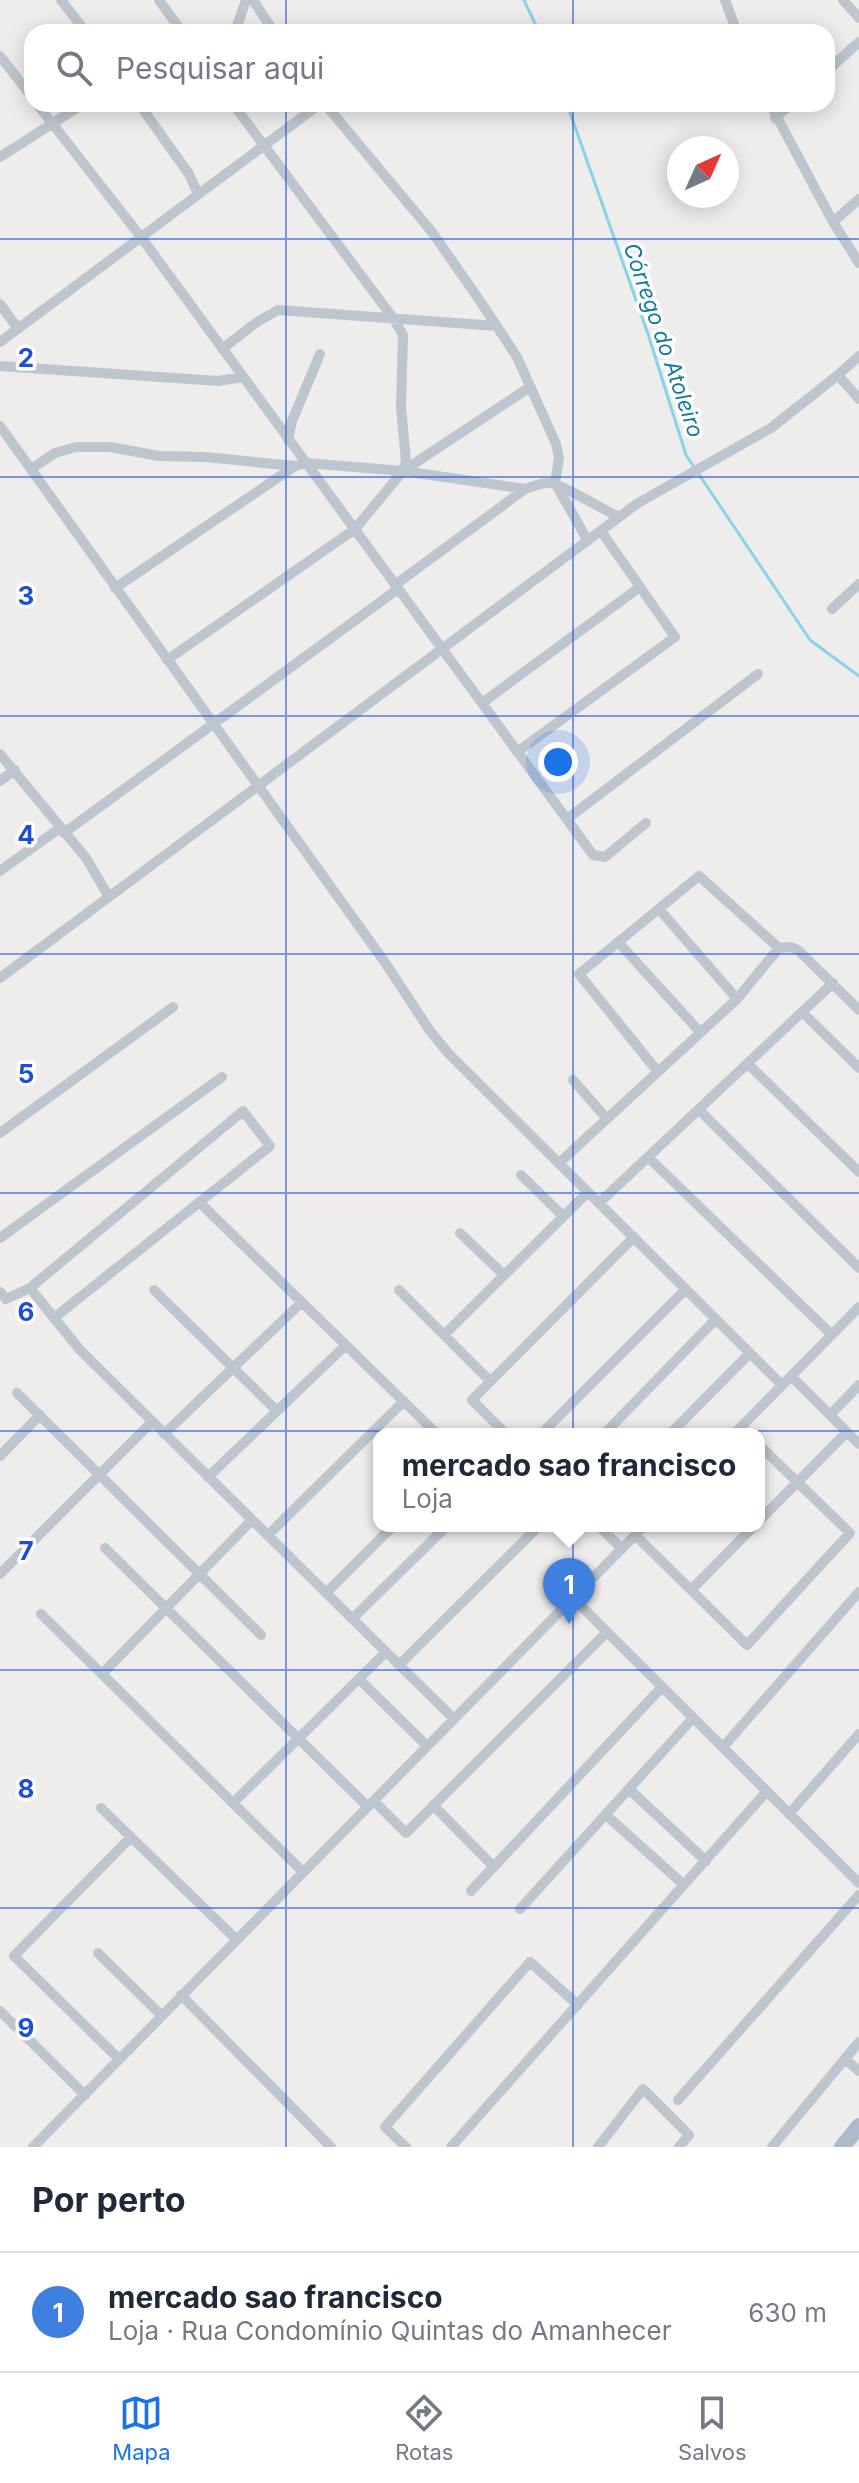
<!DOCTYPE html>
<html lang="pt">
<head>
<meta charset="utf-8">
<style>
  :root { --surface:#fff; --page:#f6f6f7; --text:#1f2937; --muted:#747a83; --line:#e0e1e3; --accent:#1a73e8 }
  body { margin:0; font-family:Inter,sans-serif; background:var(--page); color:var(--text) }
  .compass { position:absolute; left:667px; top:136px; width:72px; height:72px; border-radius:50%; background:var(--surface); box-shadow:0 4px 20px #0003; rotate:45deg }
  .you { position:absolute; left:558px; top:762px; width:28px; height:28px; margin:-20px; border:6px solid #fff; border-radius:50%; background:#1a73e8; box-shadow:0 0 0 12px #1a73e833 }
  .badge { display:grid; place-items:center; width:52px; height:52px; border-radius:50%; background:var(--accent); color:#fff; font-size:26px; font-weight:700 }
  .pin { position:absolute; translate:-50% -66px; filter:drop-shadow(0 2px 4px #0008) }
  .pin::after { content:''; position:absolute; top:42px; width:28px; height:24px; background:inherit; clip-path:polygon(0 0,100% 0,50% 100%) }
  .popup { position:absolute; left:373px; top:1428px; width:392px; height:104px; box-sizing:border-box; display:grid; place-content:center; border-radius:16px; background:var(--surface); filter:drop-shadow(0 2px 6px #0005); font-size:26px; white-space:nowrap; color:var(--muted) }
  .popup b { font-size:30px; color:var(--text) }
  .popup::after { content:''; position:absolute; left:50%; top:100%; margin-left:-16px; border:16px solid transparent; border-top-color:var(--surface) }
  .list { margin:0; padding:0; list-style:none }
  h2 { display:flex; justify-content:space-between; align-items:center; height:104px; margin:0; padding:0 32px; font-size:34px }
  h2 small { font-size:26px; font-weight:400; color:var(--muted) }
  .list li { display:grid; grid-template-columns:52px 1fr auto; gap:24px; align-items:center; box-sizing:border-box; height:120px; padding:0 32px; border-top:2px solid var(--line) }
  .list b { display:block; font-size:30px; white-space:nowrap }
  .list p { margin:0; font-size:26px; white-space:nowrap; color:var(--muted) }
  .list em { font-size:26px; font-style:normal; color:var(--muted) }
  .icon { flex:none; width:44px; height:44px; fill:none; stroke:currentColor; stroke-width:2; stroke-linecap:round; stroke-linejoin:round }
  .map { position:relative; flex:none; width:859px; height:2147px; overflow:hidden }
  .search { position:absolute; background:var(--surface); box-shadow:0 4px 20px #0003; left:24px; right:24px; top:24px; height:88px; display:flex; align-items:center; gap:20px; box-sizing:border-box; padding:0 28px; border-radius:24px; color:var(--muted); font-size:30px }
  .sheet { height:224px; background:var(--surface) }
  nav { display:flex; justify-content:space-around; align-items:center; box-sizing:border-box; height:112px; border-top:2px solid var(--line); background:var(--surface); font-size:22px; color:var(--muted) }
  nav a { display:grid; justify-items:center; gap:4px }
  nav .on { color:var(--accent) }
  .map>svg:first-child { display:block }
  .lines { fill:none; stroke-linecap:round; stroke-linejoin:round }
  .stream { stroke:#87d4e9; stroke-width:3 }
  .street { stroke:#bdc6ce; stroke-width:10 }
  .primary { stroke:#acbbcb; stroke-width:16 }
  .grid { fill:none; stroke:#1d4ed8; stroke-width:2; stroke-opacity:0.55 }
  .labels { text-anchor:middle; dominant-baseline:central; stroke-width:7; stroke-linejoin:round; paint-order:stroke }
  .water-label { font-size:22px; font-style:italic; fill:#0f7b9a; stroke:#fff }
  .grid-label { font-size:26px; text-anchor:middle; font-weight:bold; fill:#1d4ed8; stroke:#fff; stroke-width:7; stroke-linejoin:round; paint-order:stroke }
</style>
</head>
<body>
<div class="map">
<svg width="859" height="2147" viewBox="0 0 859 2147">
  <rect width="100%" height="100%" fill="#efecec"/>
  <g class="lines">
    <!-- stream -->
    <path class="stream" d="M 524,0 L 539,32
      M 567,104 L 648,334 L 686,455 L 810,640 L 859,676"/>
    <!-- street -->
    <path class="street" d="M 61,0 L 86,32
      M 159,0 L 182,32
      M 253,0 L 274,32
      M 725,0 L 737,32
      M 843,0 L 859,18
      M 235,32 L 246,0
      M 0,56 L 32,97
      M 827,71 L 859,42
      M 37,104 L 141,237 L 593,855 L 605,857 L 646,823
      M 139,104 L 189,174 L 198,194
      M 325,104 L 432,232 L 480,301 L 517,357 L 556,444 L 559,458 L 555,483 L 588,541
      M 770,104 L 833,222 L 859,263
      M 775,118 L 791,104
      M 0,157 L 83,104
      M 833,222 L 859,199
      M 0,304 L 18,329
      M 0,342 L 320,104
      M 222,349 L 257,322 L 278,310 L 497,326
      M 0,366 L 218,381 L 243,377
      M 838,375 L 859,399
      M 0,426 L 384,961 L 430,1031 L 449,1054 L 782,1385
      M 288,440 L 292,421 L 320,354
      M 31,469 L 55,453 L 76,447 L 110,447 L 159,456 L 205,457 L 295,466
      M 403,471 L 530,387
      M 395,585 L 525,489
      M 115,588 L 295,466 L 306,463 L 403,471 L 525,489 C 534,486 542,482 550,483 C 559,483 606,511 619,517
      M 832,609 L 859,584
      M 167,660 L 355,529 L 403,471 L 406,461 L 401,407 L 403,335 L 393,318 L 233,104
      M 482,703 L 640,587
      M 517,752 L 675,637 L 601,531
      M 0,754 L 86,858 L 109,897
      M 0,781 L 15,770
      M 567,819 L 758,674
      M 64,833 L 398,589
      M 0,871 L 60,828
      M 659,909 L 737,999
      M 618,942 L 700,1032
      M 0,978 L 638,503 L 771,428 L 838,375 L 859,356
      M 803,1013 L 859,1068
      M 748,1064 L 859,1172
      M 658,1072 L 579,974 L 699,876 L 779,948
      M 573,1080 L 607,1119
      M 699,1110 L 859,1268
      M 0,1133 L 173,1007
      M 648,1157 L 832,1335
      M 559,1163 L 737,999 L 779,948 L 791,947 L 798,950 L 859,1010
      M 521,1175 L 563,1216
      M 199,1202 L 437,1434
      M 599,1203 L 833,983
      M 460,1233 L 504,1275
      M 0,1238 L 222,1077
      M 30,1288 L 80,1350 L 454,1719
      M 154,1290 L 277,1411
      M 399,1290 L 490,1381
      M 0,1292 L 6,1299 L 30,1288 L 243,1111 L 270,1146 L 54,1318
      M 444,1335 L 588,1192
      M 791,1376 L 859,1444
      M 17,1393 L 261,1635
      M 830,1415 L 859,1385
      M 164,1434 L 302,1302
      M 506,1434 L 472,1400 L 634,1237
      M 541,1434 L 686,1289
      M 604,1434 L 716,1319
      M 670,1434 L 750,1353
      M 734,1434 L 859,1307
      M 0,1456 L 40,1415
      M 208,1477 L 346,1345
      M 759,1521 L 847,1432
      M 599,1526 L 622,1549
      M 268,1535 L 404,1401
      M 635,1535 L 747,1645 L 850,1533 L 759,1445
      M 105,1548 L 368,1807
      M 0,1574 L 152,1422
      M 691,1590 L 754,1526
      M 326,1593 L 393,1526
      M 573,1598 L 859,1883
      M 41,1614 L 303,1872
      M 352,1619 L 447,1526
      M 399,1665 L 539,1526
      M 102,1674 L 252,1520
      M 359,1679 L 427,1746
      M 723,1747 L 859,1592
      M 629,1789 L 706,1861
      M 374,1801 L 406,1833 L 607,1632
      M 233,1803 L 386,1652
      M 433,1805 L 493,1866
      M 101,1808 L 237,1940
      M 789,1814 L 859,1734
      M 606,1815 L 684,1885
      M 471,1891 L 662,1687
      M 520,1909 L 693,1718
      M 98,1953 L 162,2016
      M 181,1995 L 331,2147
      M 0,2011 L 85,2095
      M 119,2059 L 14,1956 L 131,1837
      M 845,2059 L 859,2071
      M 678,2100 L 859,1895
      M 33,2147 L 644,1526
      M 406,2147 L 385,2127 L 530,1962 L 578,2005
      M 451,2147 L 767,1791
      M 598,2147 L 643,2089 L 689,2135 L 679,2147
      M 772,2147 L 859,2042"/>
    <!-- primary -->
    <path class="primary" d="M 842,2147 L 859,2126"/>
  </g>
  <!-- grid -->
  <path class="grid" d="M 286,0 L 286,32M 573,0 L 573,32M 286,104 L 286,2147M 573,104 L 573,2147M 0,239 L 859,239M 0,477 L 859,477M 0,716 L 859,716M 0,954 L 859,954M 0,1193 L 859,1193M 0,1431 L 859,1431M 0,1670 L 859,1670M 0,1908 L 859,1908"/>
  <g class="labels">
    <!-- water labels -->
    <g class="water-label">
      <text transform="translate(664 340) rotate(71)">Córrego do Atoleiro</text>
    </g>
  </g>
  <g class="grid-label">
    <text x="26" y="367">2</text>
    <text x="26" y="605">3</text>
    <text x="26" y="844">4</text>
    <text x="26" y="1083">5</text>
    <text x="26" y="1321">6</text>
    <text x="26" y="1560">7</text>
    <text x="26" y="1798">8</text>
    <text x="26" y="2037">9</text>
  </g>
</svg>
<svg class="compass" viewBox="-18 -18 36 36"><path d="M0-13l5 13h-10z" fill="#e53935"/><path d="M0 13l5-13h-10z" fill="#747a83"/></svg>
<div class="you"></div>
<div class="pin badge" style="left:569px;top:1624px;background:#3f7fe0">1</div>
<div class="popup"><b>mercado sao francisco</b>Loja</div>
<div class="search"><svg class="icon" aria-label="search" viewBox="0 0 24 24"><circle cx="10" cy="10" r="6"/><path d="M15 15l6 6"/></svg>Pesquisar aqui</div>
</div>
<section class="sheet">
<h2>Por perto<small></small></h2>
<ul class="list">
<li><span class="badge" style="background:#3f7fe0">1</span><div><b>mercado sao francisco</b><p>Loja · Rua Condomínio Quintas do Amanhecer</p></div><em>630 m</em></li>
</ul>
</section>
<nav>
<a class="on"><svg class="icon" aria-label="map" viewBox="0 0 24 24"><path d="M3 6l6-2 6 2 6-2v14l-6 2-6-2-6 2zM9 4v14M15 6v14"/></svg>Mapa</a>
<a><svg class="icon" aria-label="directions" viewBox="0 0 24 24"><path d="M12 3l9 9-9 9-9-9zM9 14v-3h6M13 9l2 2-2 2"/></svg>Rotas</a>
<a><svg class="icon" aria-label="saved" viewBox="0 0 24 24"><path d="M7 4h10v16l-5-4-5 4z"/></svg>Salvos</a>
</nav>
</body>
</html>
